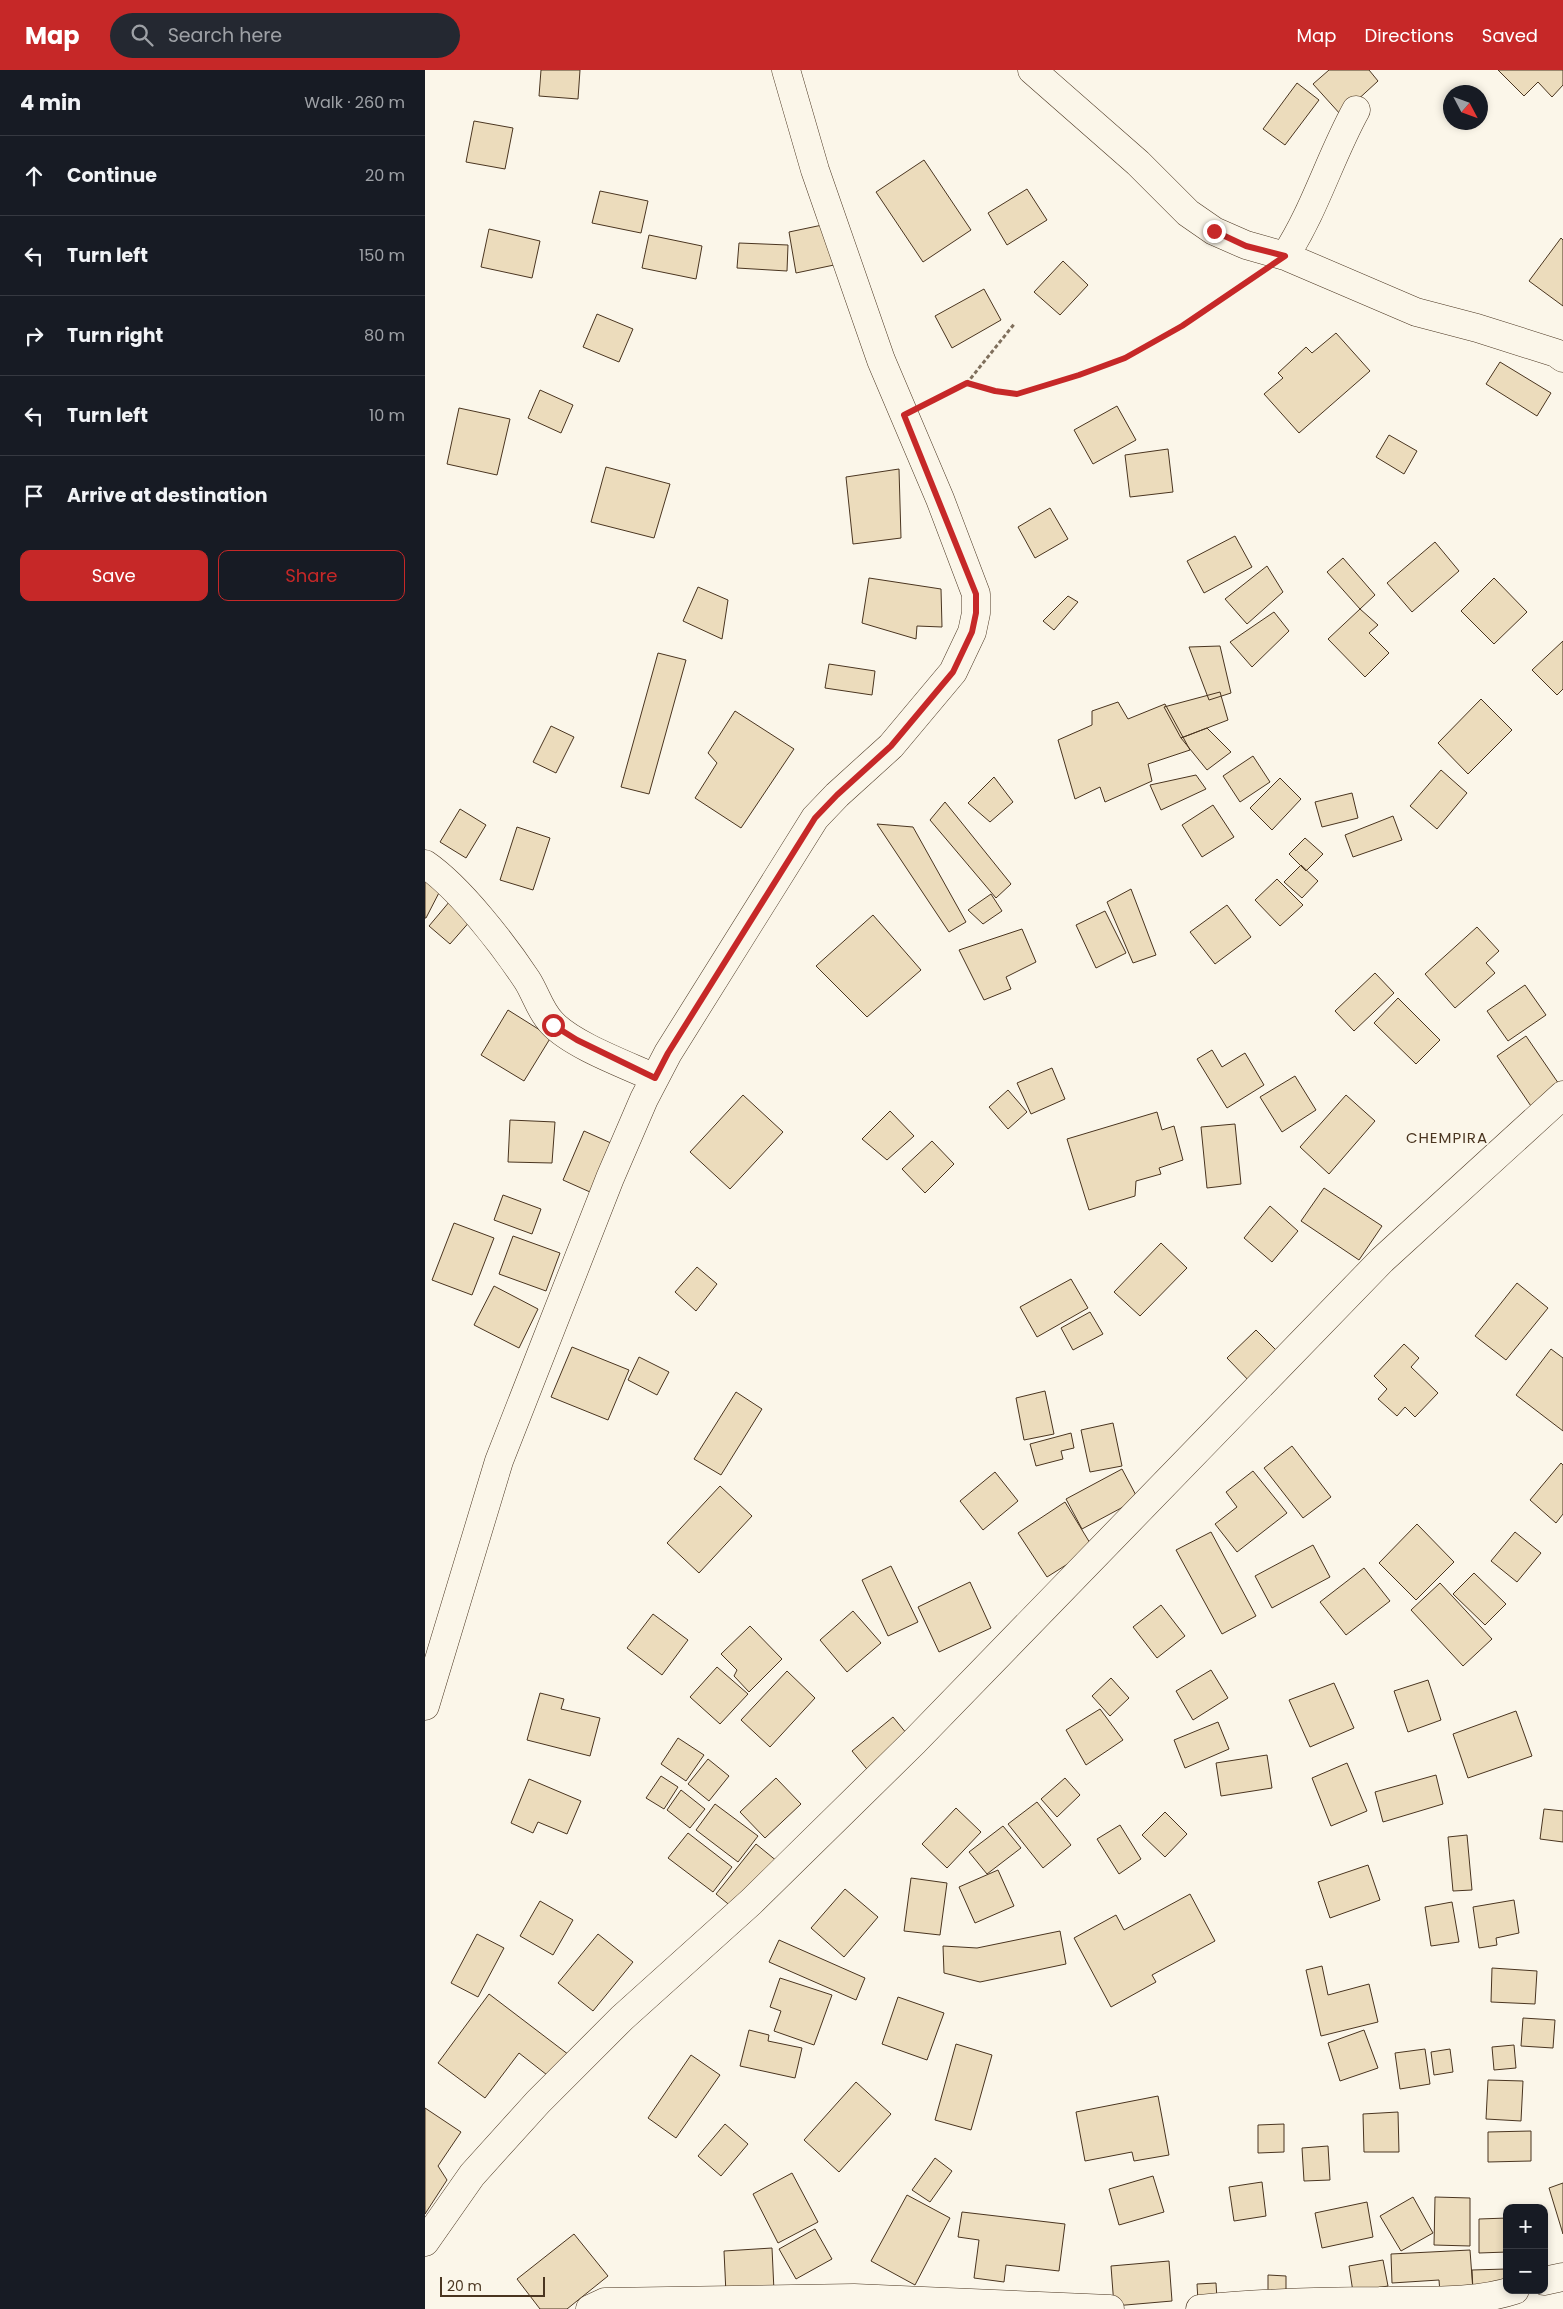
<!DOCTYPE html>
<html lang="en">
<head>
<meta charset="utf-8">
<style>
  :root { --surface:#171b24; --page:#242831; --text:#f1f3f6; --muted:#9ea1a6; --line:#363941; --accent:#c62828 }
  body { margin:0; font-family:Poppins,sans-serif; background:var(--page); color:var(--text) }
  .controls { position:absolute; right:15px; bottom:15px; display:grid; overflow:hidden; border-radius:10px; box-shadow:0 2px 8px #0003 }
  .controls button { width:45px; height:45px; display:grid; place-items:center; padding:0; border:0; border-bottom:1px solid var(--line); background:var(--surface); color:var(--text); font:25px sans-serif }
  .compass { position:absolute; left:1018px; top:15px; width:45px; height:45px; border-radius:50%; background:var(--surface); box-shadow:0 2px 8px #0003; rotate:131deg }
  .scale { position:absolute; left:15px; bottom:12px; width:105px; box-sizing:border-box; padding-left:5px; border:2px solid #4a3520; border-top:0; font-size:14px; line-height:18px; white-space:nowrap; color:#4a3520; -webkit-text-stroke:4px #fbf6e9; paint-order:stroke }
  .stop { position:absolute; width:15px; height:15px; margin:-11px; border:4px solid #c62828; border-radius:50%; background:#fff }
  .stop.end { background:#c62828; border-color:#fff; box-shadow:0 1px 5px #0008 }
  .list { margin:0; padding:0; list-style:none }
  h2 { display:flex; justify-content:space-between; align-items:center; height:65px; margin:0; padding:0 20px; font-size:21px }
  h2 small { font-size:16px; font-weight:400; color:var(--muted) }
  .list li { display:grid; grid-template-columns:32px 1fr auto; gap:15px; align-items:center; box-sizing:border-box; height:80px; padding:0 20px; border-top:1px solid var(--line) }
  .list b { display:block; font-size:19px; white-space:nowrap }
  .list em { font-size:16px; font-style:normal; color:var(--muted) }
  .actions { display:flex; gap:10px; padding:15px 20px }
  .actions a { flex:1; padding:11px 0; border:1px solid var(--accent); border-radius:10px; text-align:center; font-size:18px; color:var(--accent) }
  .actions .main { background:var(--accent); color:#fff }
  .icon { flex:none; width:28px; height:28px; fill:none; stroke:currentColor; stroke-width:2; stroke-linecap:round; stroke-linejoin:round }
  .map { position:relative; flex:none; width:1138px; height:2239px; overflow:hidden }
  header { display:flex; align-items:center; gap:30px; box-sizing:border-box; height:70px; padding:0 25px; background:var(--accent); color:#fff }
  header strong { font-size:24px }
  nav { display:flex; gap:28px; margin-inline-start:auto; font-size:18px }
  .search { width:350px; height:45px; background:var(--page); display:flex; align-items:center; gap:12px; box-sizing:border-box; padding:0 18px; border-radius:28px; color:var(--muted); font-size:19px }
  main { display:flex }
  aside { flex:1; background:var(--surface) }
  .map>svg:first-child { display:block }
  .building { fill:#ecdcbc; stroke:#4a3520 }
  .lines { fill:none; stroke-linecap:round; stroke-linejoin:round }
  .minor-casing { stroke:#4a3520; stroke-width:29 }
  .tertiary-casing { stroke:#4a3520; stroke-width:29 }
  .path { stroke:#7f6f5c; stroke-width:3; stroke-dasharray:4 2.5; stroke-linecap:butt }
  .minor { stroke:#fbf6e9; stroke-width:28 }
  .tertiary { stroke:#fbf6e9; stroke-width:28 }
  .route { stroke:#c62828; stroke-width:6 }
  .labels { text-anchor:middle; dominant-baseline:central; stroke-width:4; stroke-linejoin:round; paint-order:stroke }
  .quarter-label { font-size:15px; letter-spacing:1px; fill:#4a3520; stroke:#fbf6e9 }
</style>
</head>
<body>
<header>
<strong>Map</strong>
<div class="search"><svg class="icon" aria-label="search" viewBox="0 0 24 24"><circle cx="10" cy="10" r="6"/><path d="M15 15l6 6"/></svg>Search here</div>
<nav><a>Map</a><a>Directions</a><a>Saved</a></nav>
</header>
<main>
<aside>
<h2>4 min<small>Walk · 260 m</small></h2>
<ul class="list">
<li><svg class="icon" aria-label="ahead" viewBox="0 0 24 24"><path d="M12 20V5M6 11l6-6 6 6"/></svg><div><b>Continue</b></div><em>20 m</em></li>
<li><svg class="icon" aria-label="left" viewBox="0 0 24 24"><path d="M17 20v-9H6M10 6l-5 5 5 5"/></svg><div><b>Turn left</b></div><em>150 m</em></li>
<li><svg class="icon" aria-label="right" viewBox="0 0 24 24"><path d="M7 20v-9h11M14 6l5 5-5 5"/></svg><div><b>Turn right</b></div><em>80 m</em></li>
<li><svg class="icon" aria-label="left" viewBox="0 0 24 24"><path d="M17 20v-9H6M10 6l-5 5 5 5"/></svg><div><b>Turn left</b></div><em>10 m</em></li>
<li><svg class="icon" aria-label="arrive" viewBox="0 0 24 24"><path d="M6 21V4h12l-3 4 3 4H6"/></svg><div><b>Arrive at destination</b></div></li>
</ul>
<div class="actions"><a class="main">Save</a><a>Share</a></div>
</aside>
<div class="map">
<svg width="1138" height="2239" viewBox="0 0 1138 2239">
  <rect width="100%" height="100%" fill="#fbf6e9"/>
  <!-- building -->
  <path class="building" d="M 116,0 L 155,0 L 153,29 L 114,26 Z
    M 904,0 L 944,0 L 953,11 L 916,45 L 888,14 Z
    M 1073,0 L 1138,0 L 1138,15 L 1127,27 L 1113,12 L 1099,26 Z
    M 872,13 L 894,30 L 860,75 L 838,59 Z
    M 49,51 L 88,58 L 80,99 L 41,92 Z
    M 499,90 L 546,160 L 498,192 L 451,122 Z
    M 602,119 L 622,150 L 582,175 L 563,143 Z
    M 175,121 L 223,131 L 216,163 L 167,153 Z
    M 402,154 L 409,195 L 371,203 L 364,162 Z
    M 64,159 L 115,171 L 107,208 L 56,197 Z
    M 224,165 L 277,176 L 271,209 L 217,198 Z
    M 1136,168 L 1138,170 L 1138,236 L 1104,211 Z
    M 314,173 L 363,175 L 362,201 L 312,198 Z
    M 638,191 L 663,215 L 635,245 L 609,222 Z
    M 559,219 L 576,250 L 527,278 L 510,246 Z
    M 172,244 L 208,259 L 194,292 L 158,277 Z
    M 911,263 L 945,301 L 874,363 L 839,324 L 858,308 L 853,303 L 881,277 L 887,283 Z
    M 1075,292 L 1126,323 L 1112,346 L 1061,314 Z
    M 115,320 L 148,335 L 136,363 L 103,348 Z
    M 692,336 L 711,370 L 668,394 L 649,360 Z
    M 34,338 L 85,349 L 72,405 L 22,394 Z
    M 964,365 L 992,381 L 979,404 L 951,387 Z
    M 743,379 L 748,422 L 705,427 L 700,385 Z
    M 181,397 L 245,414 L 229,468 L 166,452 Z
    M 474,399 L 476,468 L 428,474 L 421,407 Z
    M 625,438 L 643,469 L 610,488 L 593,457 Z
    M 810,466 L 827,497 L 779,523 L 762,491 Z
    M 1010,472 L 1034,501 L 987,542 L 962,513 Z
    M 918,488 L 950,525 L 935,539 L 902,502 Z
    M 842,496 L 858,522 L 822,554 L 800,529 Z
    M 444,508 L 516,519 L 517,557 L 492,556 L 491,569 L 437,553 Z
    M 1069,508 L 1102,542 L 1069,574 L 1036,541 Z
    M 273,517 L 303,530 L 297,569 L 258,551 Z
    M 643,526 L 653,532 L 629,560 L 618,551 Z
    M 935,539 L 953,555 L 944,563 L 964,583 L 940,607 L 903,569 Z
    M 849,542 L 864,561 L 827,597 L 805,572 Z
    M 1138,571 L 1138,619 L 1132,625 L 1107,600 Z
    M 795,576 L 806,623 L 784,630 L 764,577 Z
    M 233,583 L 261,590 L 224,724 L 196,717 Z
    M 404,594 L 450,601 L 447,625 L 400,618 Z
    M 795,622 L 803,650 L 756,668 L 739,637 Z
    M 1056,629 L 1087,660 L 1043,704 L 1013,673 Z
    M 693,632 L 703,649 L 740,634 L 765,680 L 723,694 L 727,711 L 680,732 L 675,717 L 650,729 L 633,670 L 667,655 L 667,641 Z
    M 310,641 L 369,679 L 316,758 L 270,728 L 292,693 L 283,683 Z
    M 126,656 L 149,667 L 131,703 L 108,692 Z
    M 782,658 L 806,682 L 782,700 L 756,668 Z
    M 828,686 L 845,712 L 815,732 L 798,706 Z
    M 1016,700 L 1042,723 L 1012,759 L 985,736 Z
    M 771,705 L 781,719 L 736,740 L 725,715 Z
    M 569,707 L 588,732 L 565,752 L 543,733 Z
    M 855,708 L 876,729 L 847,760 L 825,738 Z
    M 927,723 L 933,748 L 897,757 L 890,732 Z
    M 520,732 L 586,814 L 571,828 L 505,750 Z
    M 788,735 L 809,767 L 777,787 L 757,755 Z
    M 35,739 L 61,755 L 41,788 L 15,772 Z
    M 968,746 L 977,770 L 928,787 L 920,765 Z
    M 452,754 L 488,757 L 541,852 L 524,862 Z
    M 92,757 L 125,768 L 108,820 L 75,810 Z
    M 880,768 L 898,784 L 881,801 L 864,784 Z
    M 876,795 L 893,811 L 877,828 L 859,812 Z
    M 0,804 L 19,813 L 1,848 L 0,848 Z
    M 852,809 L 878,835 L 855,856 L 830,830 Z
    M 706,819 L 731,885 L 708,893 L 682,832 Z
    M 566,824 L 577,841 L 558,854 L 543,840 Z
    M 25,831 L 47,849 L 25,874 L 4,856 Z
    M 802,835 L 826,867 L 790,894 L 765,862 Z
    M 680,841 L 701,883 L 671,898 L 651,855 Z
    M 448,845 L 496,900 L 442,947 L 391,896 Z
    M 1052,857 L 1074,881 L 1061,893 L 1070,903 L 1030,938 L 1000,904 Z
    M 597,859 L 611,892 L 581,907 L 586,919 L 559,930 L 534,880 Z
    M 950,903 L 969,923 L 929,961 L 910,941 Z
    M 1100,915 L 1121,945 L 1083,971 L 1062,941 Z
    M 973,928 L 1015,970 L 991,994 L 949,953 Z
    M 83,940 L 126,967 L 99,1011 L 56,985 Z
    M 1101,966 L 1138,1020 L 1110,1042 L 1072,986 Z
    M 787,980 L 797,997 L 820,983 L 839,1015 L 802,1038 L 772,989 Z
    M 627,998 L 640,1029 L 606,1044 L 592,1013 Z
    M 870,1006 L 891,1040 L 857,1062 L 835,1027 Z
    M 583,1020 L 602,1042 L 583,1059 L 564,1037 Z
    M 318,1025 L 358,1062 L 305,1119 L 265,1082 Z
    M 921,1025 L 950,1051 L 904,1104 L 875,1077 Z
    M 465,1041 L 489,1066 L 462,1090 L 437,1069 Z
    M 732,1042 L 737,1060 L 749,1056 L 758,1090 L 734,1098 L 736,1104 L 711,1111 L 710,1126 L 664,1140 L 642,1069 Z
    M 85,1050 L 130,1052 L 127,1093 L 83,1092 Z
    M 810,1054 L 816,1114 L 782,1118 L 776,1057 Z
    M 159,1061 L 195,1077 L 174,1126 L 138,1110 Z
    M 507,1071 L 529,1094 L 500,1123 L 477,1099 Z
    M 899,1118 L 957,1156 L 934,1190 L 876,1151 Z
    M 78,1125 L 116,1139 L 107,1164 L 69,1150 Z
    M 845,1136 L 873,1161 L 847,1192 L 819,1168 Z
    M 29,1153 L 69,1168 L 47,1225 L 7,1210 Z
    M 88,1166 L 135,1183 L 121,1221 L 74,1204 Z
    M 736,1173 L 762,1198 L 715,1246 L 689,1222 Z
    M 272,1197 L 292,1214 L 271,1241 L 250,1222 Z
    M 646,1209 L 663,1238 L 612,1267 L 595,1237 Z
    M 1092,1213 L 1123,1238 L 1081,1290 L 1050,1266 Z
    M 69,1216 L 113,1239 L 94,1278 L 49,1255 Z
    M 665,1242 L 678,1264 L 648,1280 L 636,1258 Z
    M 831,1260 L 858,1287 L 828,1315 L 802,1288 Z
    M 979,1274 L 994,1288 L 986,1297 L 1013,1323 L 990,1347 L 980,1337 L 972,1346 L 953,1329 L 962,1319 L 949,1306 Z
    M 147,1277 L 204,1300 L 183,1350 L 126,1327 Z
    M 1126,1279 L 1138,1288 L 1138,1361 L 1091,1325 Z
    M 214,1287 L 244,1302 L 232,1325 L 203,1310 Z
    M 620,1321 L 629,1364 L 599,1370 L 591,1328 Z
    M 311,1322 L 337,1339 L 296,1405 L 269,1389 Z
    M 688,1353 L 697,1396 L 665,1402 L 656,1360 Z
    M 646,1363 L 649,1378 L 636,1381 L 638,1389 L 611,1396 L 605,1374 Z
    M 867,1376 L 906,1427 L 878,1448 L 839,1398 Z
    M 1136,1393 L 1138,1395 L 1138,1444 L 1131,1453 L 1105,1430 Z
    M 697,1399 L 713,1429 L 657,1459 L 641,1429 Z
    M 828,1401 L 862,1443 L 812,1482 L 790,1454 L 812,1437 L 801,1422 Z
    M 570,1402 L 593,1431 L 558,1460 L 535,1431 Z
    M 295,1416 L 327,1446 L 274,1503 L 242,1473 Z
    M 640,1432 L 668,1478 L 622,1507 L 593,1463 Z
    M 992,1454 L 1029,1492 L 991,1530 L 954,1493 Z
    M 786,1462 L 831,1546 L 797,1564 L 751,1480 Z
    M 1090,1462 L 1116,1483 L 1092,1512 L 1066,1491 Z
    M 888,1475 L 905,1507 L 847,1538 L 830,1506 Z
    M 466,1496 L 493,1552 L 463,1566 L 437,1510 Z
    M 939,1498 L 965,1531 L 921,1565 L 895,1532 Z
    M 1049,1503 L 1081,1534 L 1060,1555 L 1028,1524 Z
    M 545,1512 L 566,1558 L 514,1582 L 493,1537 Z
    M 1015,1513 L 1067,1569 L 1038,1596 L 986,1540 Z
    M 736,1535 L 760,1566 L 732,1588 L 708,1557 Z
    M 428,1541 L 456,1573 L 422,1602 L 395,1570 Z
    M 228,1544 L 263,1570 L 237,1605 L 202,1578 Z
    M 325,1556 L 357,1589 L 324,1622 L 309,1606 L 312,1600 L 296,1584 Z
    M 292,1597 L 323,1624 L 295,1654 L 265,1627 Z
    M 786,1600 L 803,1628 L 768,1650 L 751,1621 Z
    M 362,1601 L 390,1628 L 345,1677 L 316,1650 Z
    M 686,1608 L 704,1628 L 685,1646 L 667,1626 Z
    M 1003,1610 L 1016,1650 L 983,1662 L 969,1621 Z
    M 909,1613 L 929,1658 L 885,1677 L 864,1630 Z
    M 115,1623 L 139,1629 L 136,1639 L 175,1648 L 165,1686 L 102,1670 Z
    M 675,1639 L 698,1670 L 661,1695 L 641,1660 Z
    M 1091,1641 L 1107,1686 L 1043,1708 L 1028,1664 Z
    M 468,1647 L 487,1670 L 446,1704 L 427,1681 Z
    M 793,1652 L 804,1679 L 760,1698 L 749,1670 Z
    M 253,1668 L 279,1685 L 261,1711 L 236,1694 Z
    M 842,1685 L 847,1718 L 796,1726 L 791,1693 Z
    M 283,1689 L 304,1706 L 284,1731 L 263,1714 Z
    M 922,1693 L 942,1741 L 906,1756 L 887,1708 Z
    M 1011,1705 L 1018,1734 L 958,1752 L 950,1722 Z
    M 236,1706 L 253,1717 L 239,1739 L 221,1728 Z
    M 351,1708 L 376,1734 L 340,1768 L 315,1742 Z
    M 640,1708 L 655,1725 L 632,1747 L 616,1729 Z
    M 104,1709 L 156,1731 L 142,1764 L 113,1752 L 108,1763 L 86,1753 Z
    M 256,1720 L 280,1739 L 265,1758 L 242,1740 Z
    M 612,1732 L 646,1775 L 618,1798 L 583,1754 Z
    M 290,1734 L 333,1766 L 313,1792 L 271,1760 Z
    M 531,1738 L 556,1762 L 522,1798 L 497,1774 Z
    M 1119,1739 L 1138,1741 L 1138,1772 L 1115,1769 Z
    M 740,1742 L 762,1764 L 740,1787 L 717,1765 Z
    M 695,1755 L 716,1789 L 694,1804 L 672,1769 Z
    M 578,1756 L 596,1778 L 562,1804 L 544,1782 Z
    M 263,1763 L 307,1797 L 288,1822 L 243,1788 Z
    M 1042,1765 L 1047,1820 L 1028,1821 L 1023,1767 Z
    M 331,1774 L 353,1792 L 313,1842 L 291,1824 Z
    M 943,1795 L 955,1830 L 905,1848 L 893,1812 Z
    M 573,1800 L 589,1836 L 550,1853 L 534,1817 Z
    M 486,1808 L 522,1813 L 515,1865 L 479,1861 Z
    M 420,1819 L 453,1847 L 419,1887 L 386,1858 Z
    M 765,1824 L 790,1871 L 727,1905 L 731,1912 L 686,1937 L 649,1868 L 691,1845 L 699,1860 Z
    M 1089,1830 L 1094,1863 L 1071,1868 L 1072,1875 L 1054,1878 L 1048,1837 Z
    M 115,1831 L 148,1850 L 128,1885 L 95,1866 Z
    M 1027,1832 L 1034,1872 L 1006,1876 L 1000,1837 Z
    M 635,1861 L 641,1894 L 555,1912 L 519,1903 L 518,1876 L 552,1878 Z
    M 52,1864 L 79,1878 L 53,1927 L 26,1913 Z
    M 173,1864 L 208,1892 L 168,1941 L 133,1913 Z
    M 354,1870 L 440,1908 L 431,1930 L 344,1892 Z
    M 897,1896 L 903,1925 L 944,1914 L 953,1952 L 896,1966 L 881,1900 Z
    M 1067,1898 L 1112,1901 L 1110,1934 L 1066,1932 Z
    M 355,1908 L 407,1925 L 389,1975 L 349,1961 L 356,1941 L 345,1937 Z
    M 64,1924 L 148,1988 L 131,2012 L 94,1983 L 60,2028 L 13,1993 Z
    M 473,1927 L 519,1943 L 502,1990 L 457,1974 Z
    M 1098,1948 L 1130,1950 L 1128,1978 L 1096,1976 Z
    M 324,1960 L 344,1965 L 343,1971 L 377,1978 L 370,2008 L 315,1996 Z
    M 939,1960 L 953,1998 L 915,2011 L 903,1973 Z
    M 531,1974 L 567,1985 L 546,2060 L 510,2050 Z
    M 1089,1975 L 1091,1998 L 1069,2000 L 1067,1977 Z
    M 1000,1979 L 1005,2014 L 975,2019 L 970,1983 Z
    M 1025,1979 L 1028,2002 L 1009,2005 L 1006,1982 Z
    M 266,1985 L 295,2005 L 251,2068 L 223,2048 Z
    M 1063,2010 L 1098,2011 L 1096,2051 L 1061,2049 Z
    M 431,2012 L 466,2044 L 414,2102 L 379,2070 Z
    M 733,2026 L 744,2085 L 709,2091 L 707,2082 L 660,2091 L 651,2042 Z
    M 0,2038 L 36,2062 L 13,2096 L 22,2110 L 0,2144 Z
    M 973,2042 L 974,2082 L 939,2082 L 938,2044 Z
    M 300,2054 L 323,2074 L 296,2106 L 273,2086 Z
    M 859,2054 L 859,2082 L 833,2083 L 833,2055 Z
    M 1106,2061 L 1106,2091 L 1063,2092 L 1063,2062 Z
    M 903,2076 L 905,2110 L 879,2111 L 877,2078 Z
    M 510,2088 L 527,2101 L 505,2132 L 487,2120 Z
    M 367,2103 L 393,2152 L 353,2173 L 328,2124 Z
    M 728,2106 L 739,2142 L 694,2155 L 684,2119 Z
    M 837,2112 L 841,2146 L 809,2151 L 804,2117 Z
    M 1138,2113 L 1138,2164 L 1124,2118 Z
    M 482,2125 L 525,2148 L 490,2215 L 446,2191 Z
    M 988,2127 L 1008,2163 L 976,2181 L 955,2146 Z
    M 1010,2127 L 1045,2128 L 1045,2176 L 1009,2175 Z
    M 942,2132 L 948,2167 L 897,2178 L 890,2143 Z
    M 537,2142 L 640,2154 L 634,2201 L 581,2195 L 579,2212 L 549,2208 L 554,2170 L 533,2167 Z
    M 1082,2148 L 1082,2182 L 1054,2183 L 1054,2149 Z
    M 390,2159 L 407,2189 L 371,2209 L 354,2179 Z
    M 149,2164 L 183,2206 L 142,2239 L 115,2239 L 92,2209 Z
    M 347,2178 L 349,2221 L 301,2224 L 299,2181 Z
    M 1045,2180 L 1048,2221 L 1015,2223 L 1014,2210 L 967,2213 L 966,2184 Z
    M 958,2190 L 963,2216 L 928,2222 L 924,2196 Z
    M 744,2191 L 747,2231 L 689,2236 L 686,2196 Z
    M 1081,2199 L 1082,2220 L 1048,2221 L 1047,2200 Z
    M 843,2205 L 861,2206 L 861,2221 L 843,2220 Z
    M 791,2213 L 792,2229 L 773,2231 L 772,2214 Z"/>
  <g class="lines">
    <defs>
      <path id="minor" d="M 607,0 L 713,93 L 763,143 L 789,161 L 821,175 L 860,186 L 991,242 L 1052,258 L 1131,283 L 1138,288
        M 860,186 C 890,140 905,87 931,40
        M 0,794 C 35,818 78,874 102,910 C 111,924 115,941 127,953 C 147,975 202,995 230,1008
        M 0,1636 L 74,1391 L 185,1108 L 219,1029 L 243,983 L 390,748 L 412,725 L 466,676 L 528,602 L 547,562 L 551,543 L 551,524 L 515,429 L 456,290 L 390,100 L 361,0
        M 1119,2211 L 1138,2207
        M 165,2239 L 180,2232 L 429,2228 L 685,2239
        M 775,2239 C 835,2233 894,2231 954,2231 C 999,2230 1047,2234 1090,2220"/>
      <path id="tertiary" d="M 0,2172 L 47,2105 L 113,2032 L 197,1948 L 326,1832 L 489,1672 L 957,1190 L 1138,1025"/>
    </defs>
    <!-- minor casing -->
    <use href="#minor" class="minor-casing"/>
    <!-- tertiary casing -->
    <use href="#tertiary" class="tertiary-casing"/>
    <!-- path -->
    <path class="path" d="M 542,313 L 570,321 L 592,324 L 654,305 L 700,288 L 757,255 L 825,211
      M 507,332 L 542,313 L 590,253"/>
    <!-- minor -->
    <use href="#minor" class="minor"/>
    <!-- tertiary -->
    <use href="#tertiary" class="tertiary"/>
  </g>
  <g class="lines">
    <!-- route -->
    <path class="route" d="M 128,955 L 152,970 L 230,1008 L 243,983 L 390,748 L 412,725 L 466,676 L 528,602 L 547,562 L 551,543 L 551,524 L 479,345 L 542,313 L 570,321 L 592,324 L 654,305 L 700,288 L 757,256 L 860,186 L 821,176 L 789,161"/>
  </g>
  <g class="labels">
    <!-- quarter labels -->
    <g class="quarter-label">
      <text x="1022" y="1067">CHEMPIRA</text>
    </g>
  </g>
</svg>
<div class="controls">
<button>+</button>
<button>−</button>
</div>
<svg class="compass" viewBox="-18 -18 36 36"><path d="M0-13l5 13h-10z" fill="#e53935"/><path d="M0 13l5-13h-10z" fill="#9ea1a6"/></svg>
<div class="scale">20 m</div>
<div class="stop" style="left:128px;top:955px"></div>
<div class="stop end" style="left:789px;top:161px"></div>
</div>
</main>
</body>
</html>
